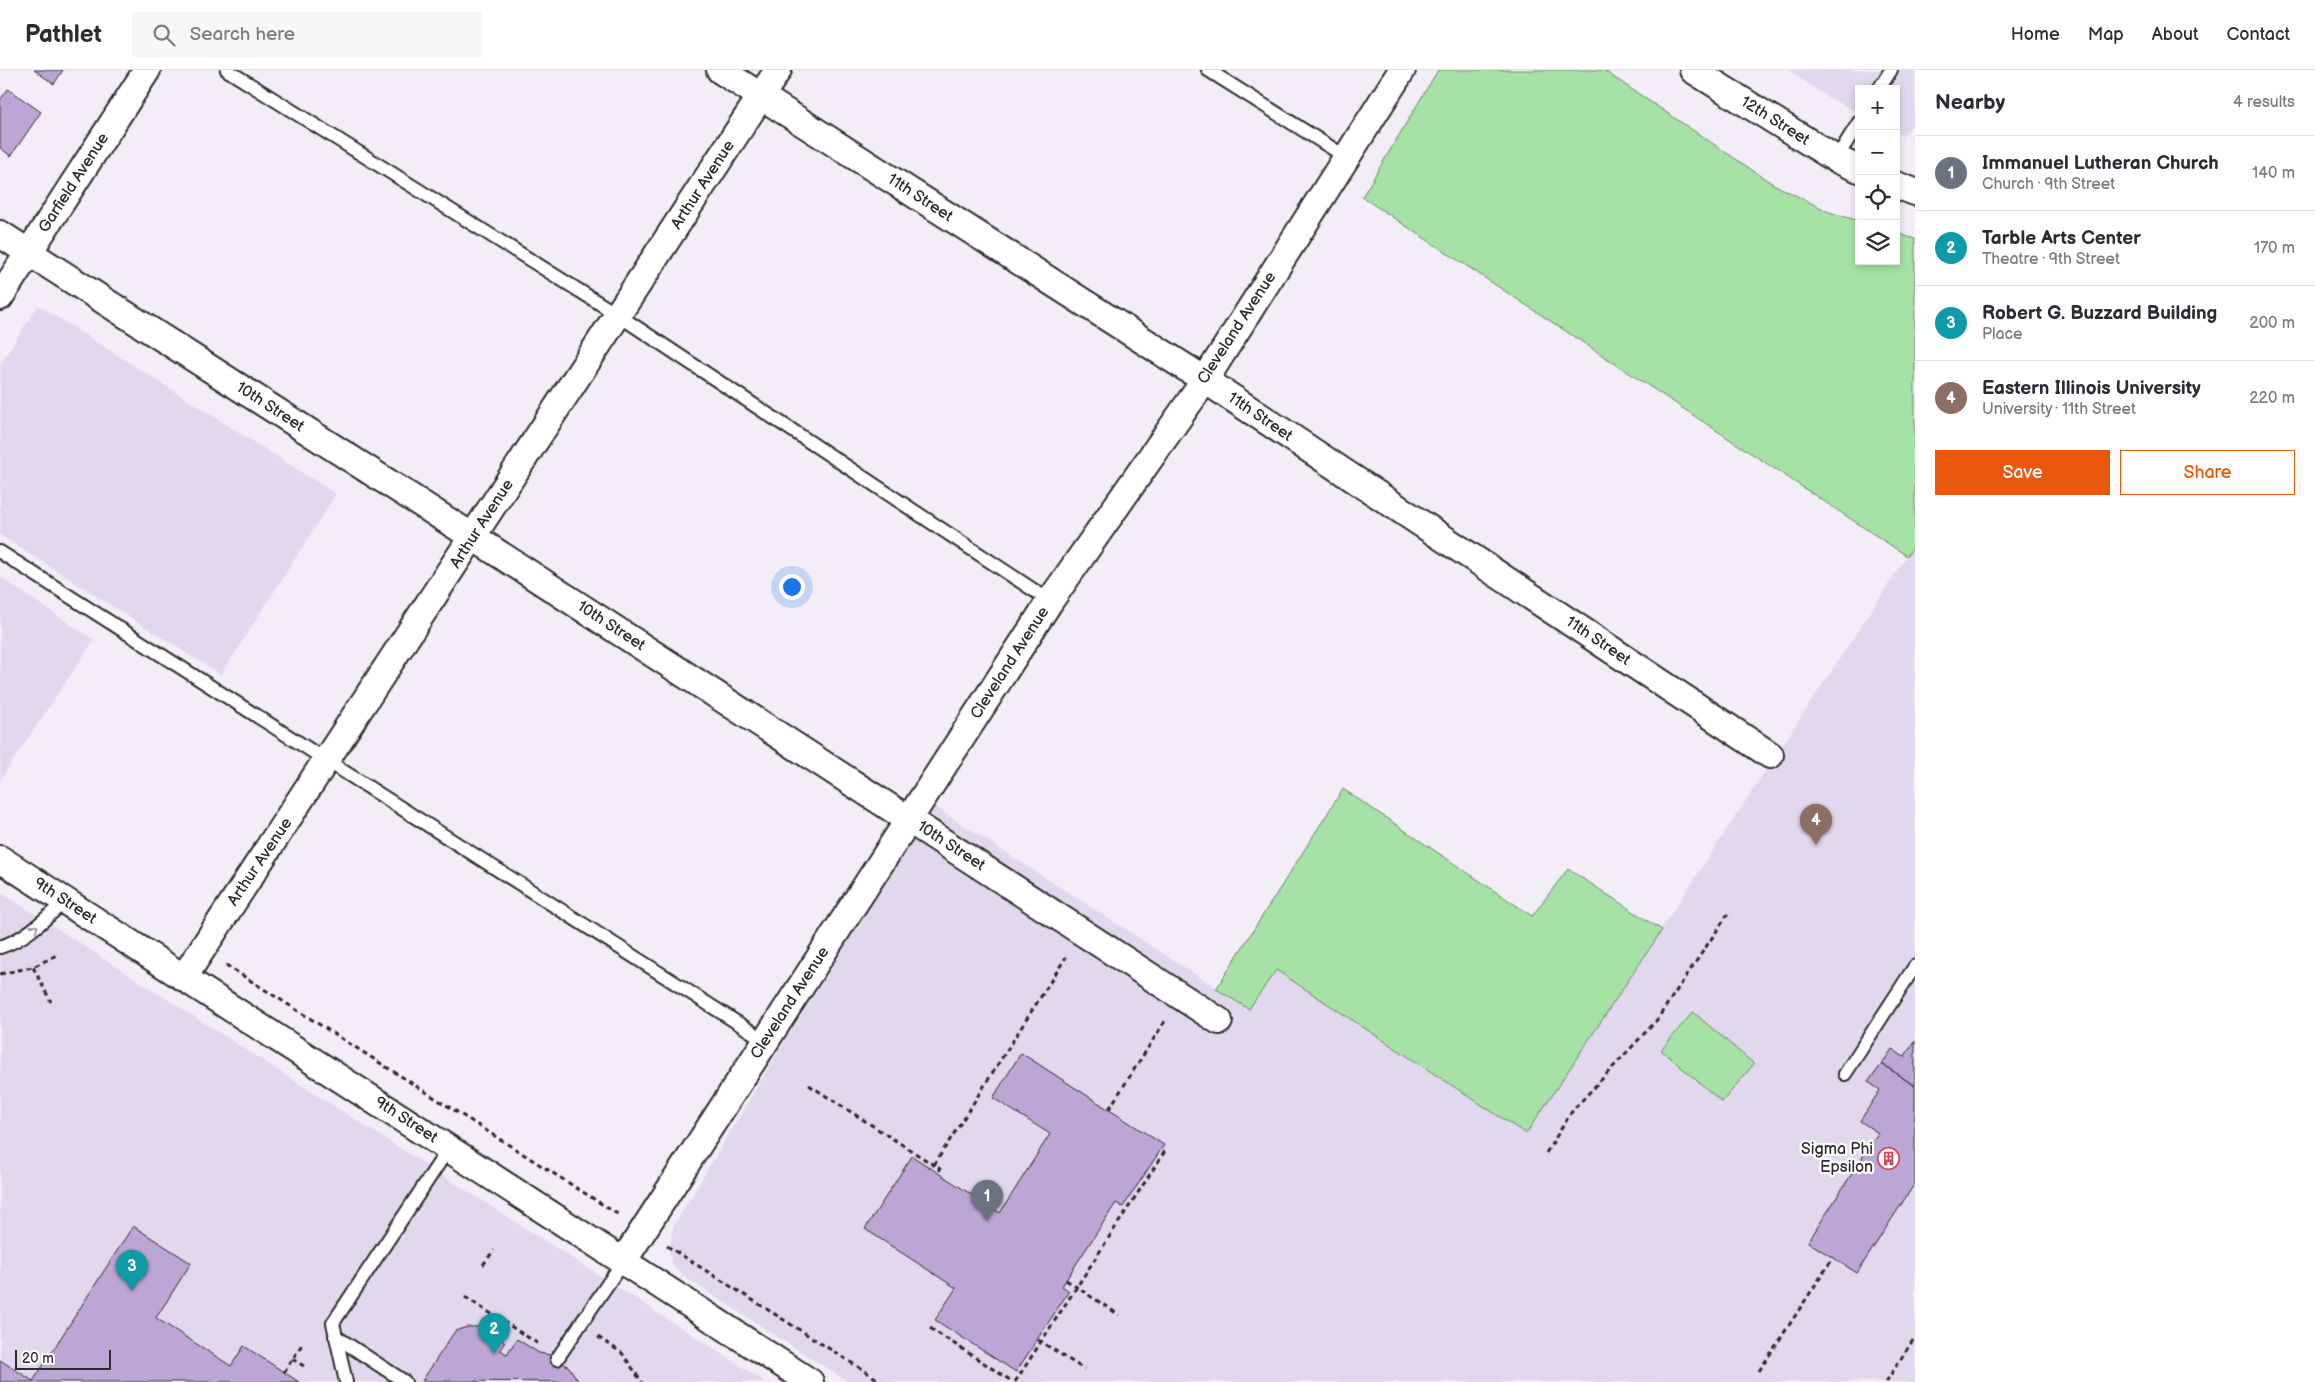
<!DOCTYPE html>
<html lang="en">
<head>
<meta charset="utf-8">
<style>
  :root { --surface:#fff; --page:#f7f7f7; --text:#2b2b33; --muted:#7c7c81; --line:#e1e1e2; --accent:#ea580c }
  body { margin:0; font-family:"Balsamiq Sans",sans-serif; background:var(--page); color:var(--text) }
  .controls { position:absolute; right:15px; top:15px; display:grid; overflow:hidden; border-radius:0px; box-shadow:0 2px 8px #0003 }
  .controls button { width:45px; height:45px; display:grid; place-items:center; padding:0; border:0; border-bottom:1px solid var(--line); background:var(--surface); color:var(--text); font:25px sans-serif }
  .scale { position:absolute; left:15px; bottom:12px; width:96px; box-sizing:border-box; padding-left:5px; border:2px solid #2b2b2b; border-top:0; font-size:14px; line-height:18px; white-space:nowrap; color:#2b2b2b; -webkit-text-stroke:4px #fff; paint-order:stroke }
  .you { position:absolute; left:791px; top:516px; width:18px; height:18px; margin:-12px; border:4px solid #fff; border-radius:50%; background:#1a73e8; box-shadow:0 0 0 8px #1a73e833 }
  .badge { display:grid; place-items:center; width:32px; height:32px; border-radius:50%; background:var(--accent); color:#fff; font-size:16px; font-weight:700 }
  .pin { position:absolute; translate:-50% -41px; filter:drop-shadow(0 1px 2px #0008) }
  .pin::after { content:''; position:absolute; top:26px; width:18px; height:15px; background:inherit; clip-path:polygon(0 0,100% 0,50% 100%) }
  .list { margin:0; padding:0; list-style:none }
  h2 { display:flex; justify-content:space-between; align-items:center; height:65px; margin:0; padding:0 20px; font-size:21px }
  h2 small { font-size:16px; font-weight:400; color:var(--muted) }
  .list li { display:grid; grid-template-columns:32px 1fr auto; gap:15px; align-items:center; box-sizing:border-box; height:75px; padding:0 20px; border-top:1px solid var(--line) }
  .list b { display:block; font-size:19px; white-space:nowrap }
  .list p { margin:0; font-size:16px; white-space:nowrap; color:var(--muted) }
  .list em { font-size:16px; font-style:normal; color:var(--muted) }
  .actions { display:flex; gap:10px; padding:15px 20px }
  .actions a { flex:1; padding:11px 0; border:1px solid var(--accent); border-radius:0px; text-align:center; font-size:18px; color:var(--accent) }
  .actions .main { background:var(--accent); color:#fff }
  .icon { flex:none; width:28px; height:28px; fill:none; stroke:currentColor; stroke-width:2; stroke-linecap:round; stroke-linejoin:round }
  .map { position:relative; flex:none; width:1915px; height:1312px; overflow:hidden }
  header { display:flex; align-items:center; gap:30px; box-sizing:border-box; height:70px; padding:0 25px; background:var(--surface); border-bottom:1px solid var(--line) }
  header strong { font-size:24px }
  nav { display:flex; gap:28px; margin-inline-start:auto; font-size:18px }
  .search { width:350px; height:45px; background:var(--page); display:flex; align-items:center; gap:12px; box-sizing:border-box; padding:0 18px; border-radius:0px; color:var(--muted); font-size:19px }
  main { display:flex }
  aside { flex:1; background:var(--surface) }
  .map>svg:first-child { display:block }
  .built { fill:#e2d8ed }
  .green { fill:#a6e1a6; stroke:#688668 }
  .building { fill:#bca6d5; stroke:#2b2b2b }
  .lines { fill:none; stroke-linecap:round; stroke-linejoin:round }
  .service-casing { stroke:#2b2b2b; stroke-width:16 }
  .minor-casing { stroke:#2b2b2b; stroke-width:30 }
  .path { stroke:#2b2b2b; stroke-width:3; stroke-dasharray:5 4; stroke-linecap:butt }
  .service { stroke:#fff; stroke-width:12 }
  .minor { stroke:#fff; stroke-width:26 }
  .oneway { stroke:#a0a0a0 }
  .labels { text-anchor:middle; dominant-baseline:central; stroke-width:4.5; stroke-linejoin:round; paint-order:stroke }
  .street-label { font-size:16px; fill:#2b2b2b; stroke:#fff }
  .poi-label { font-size:16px; fill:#2b2b2b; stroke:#fff; text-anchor:end }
</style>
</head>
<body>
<header>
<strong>Pathlet</strong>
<div class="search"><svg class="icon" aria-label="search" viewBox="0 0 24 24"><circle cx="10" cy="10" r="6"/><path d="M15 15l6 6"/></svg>Search here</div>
<nav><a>Home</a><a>Map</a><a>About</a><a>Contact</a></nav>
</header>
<main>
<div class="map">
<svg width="1915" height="1312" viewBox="0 0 1915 1312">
  <rect width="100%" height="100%" fill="#f2edf7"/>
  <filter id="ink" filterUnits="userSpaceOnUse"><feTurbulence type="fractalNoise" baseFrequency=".02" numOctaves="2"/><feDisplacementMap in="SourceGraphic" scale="10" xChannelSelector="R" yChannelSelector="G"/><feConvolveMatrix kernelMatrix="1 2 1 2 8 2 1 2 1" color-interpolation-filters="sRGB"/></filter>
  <g filter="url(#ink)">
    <!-- built -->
    <path class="built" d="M 1788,0 L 1915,0 L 1915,50 L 1904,66 L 1896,63 L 1896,19 L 1859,19 L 1859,43 L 1826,26 Z
      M 38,235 L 336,424 L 221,605 L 0,465 L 0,295 Z
      M 1915,474 L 1915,1312 L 848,1312 L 683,1206 L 672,1194 L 669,1181 L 673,1157 L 779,980 L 934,736 L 1249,939 L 1276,899 L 1526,1064 Z
      M 0,507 L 94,570 L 0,710 Z
      M 0,822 L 362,1054 L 766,1312 L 0,1312 Z"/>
    <!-- green -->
    <path class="green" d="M 1438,0 L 1603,0 L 1773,114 L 1829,142 L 1859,151 L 1859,191 L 1896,191 L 1896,163 L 1915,169 L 1915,474 L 1907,486 L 1362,127 Z
      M 1343,719 L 1532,846 L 1568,799 L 1662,860 L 1526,1064 L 1276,900 L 1249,939 L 1216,919 Z
      M 1693,942 L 1754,994 L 1722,1032 L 1661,980 Z"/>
    <!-- building -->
    <path class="building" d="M 34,0 L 63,0 L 54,14 Z
      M 8,19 L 41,42 L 11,86 L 0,78 L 0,30 Z
      M 1915,971 L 1915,1016 L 1882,994 L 1892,979 L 1904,987 Z
      M 1021,983 L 1164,1075 L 1123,1137 L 1116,1133 L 1062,1216 L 1069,1221 L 1016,1302 L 935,1250 L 956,1218 L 865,1159 L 912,1086 L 1000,1143 L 1050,1064 L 993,1028 Z
      M 1882,994 L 1915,1016 L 1915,1113 L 1857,1203 L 1808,1172 L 1878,1063 L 1860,1051 L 1880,1020 L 1868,1012 Z
      M 133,1156 L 191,1193 L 156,1248 L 231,1296 L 244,1276 L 299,1312 L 0,1312 L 0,1290 L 33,1311 Z
      M 467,1257 L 479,1257 L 496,1264 L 505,1272 L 500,1280 L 507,1284 L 517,1269 L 539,1283 L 551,1285 L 569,1297 L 579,1312 L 422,1311 L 455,1261 Z"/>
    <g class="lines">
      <defs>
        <path id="service" d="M 227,0 L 618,245 L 1050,531
          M 1208,0 L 1346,87
          M 1879,19 L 1891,0
          M 1836,89 L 1859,52
          M 0,482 L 766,971
          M 0,877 C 26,869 45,849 65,831
          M 1845,1004 L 1915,896
          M 335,1266 L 405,1312
          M 557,1289 L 624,1190
          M 346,1312 L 333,1253 L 449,1078"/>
        <path id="minor" d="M 720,0 L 1205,310 L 1770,685
          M 1693,0 L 1836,89 L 1859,99
          M 1896,115 L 1915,122
          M 0,164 L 473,467 L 1219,951
          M 0,227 L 147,0
          M 0,789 L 810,1312
          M 184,907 L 778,0
          M 624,1190 L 1050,531 L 1205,310 L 1402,0"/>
      </defs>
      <!-- service casing -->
      <use href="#service" class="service-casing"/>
      <!-- minor casing -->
      <use href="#minor" class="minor-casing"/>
      <!-- path -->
      <path class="path" d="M 226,895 L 619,1145
        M 33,897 L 51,932
        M 0,904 L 33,897 L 57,885
        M 809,1015 L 940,1099 L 938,1103
        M 1109,1039 L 1165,951
        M 1546,1083 L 1573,1040 L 1656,951 L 1728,844
        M 934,1095 L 1066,887
        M 667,1176 L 882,1312
        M 483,1195 L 494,1180
        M 1066,1210 L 1119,1245
        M 465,1227 L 540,1275
        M 930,1258 L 1013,1312
        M 598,1267 L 622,1283 L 642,1312
        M 1038,1270 L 1084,1299
        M 292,1289 L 304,1296
        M 1759,1301 L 1833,1188
        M 284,1302 L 303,1273
        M 1015,1312 L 1167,1078
        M 1886,1312 L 1915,1267"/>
      <!-- service -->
      <use href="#service" class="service"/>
      <!-- minor -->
      <use href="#minor" class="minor"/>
    </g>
    <!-- one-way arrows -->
    <defs><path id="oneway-chevron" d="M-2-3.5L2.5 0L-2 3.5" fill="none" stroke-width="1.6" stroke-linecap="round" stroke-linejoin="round" transform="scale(1.25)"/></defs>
    <use class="oneway" href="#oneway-chevron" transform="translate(35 858) rotate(-37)"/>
  </g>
  <!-- icons -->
  <defs>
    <symbol id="building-ring" viewBox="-11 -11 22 22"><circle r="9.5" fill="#fff" stroke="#d1495b" stroke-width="1.5"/><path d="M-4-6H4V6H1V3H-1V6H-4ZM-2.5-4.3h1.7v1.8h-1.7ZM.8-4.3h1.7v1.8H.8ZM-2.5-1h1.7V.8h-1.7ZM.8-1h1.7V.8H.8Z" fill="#d1495b"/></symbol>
  </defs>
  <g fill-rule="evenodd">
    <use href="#building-ring" x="1876" y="1076" width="25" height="25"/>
  </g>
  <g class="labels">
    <!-- street labels -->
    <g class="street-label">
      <text transform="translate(1775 51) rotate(32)">12th Street</text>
      <text transform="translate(74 113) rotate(-57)">Garfield Avenue</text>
      <text transform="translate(703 115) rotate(-57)">Arthur Avenue</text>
      <text transform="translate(920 128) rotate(33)">11th Street</text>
      <text transform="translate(1237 258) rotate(-57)">Cleveland Avenue</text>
      <text transform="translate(270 337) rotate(33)">10th Street</text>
      <text transform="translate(1260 347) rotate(34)">11th Street</text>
      <text transform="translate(482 454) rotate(-57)">Arthur Avenue</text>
      <text transform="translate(611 556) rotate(33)">10th Street</text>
      <text transform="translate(1598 571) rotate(34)">11th Street</text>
      <text transform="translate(1010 593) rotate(-57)">Cleveland Avenue</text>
      <text transform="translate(951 776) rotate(33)">10th Street</text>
      <text transform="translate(260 792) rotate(-56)">Arthur Avenue</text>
      <text transform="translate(65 831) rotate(33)">9th Street</text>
      <text transform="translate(790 933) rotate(-57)">Cleveland Avenue</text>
      <text transform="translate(406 1050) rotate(33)">9th Street</text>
    </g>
    <!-- poi labels -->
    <g class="poi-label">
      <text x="1873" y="1079">Sigma Phi<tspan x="1873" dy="18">Epsilon</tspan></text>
    </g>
  </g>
</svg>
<div class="controls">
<button>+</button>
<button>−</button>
<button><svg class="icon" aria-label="locate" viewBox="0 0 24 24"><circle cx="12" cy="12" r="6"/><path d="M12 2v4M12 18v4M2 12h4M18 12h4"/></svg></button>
<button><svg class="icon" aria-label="layers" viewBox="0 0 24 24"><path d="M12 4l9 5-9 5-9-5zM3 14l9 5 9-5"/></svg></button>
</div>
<div class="scale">20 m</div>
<div class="you"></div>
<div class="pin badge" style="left:987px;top:1151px;background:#6b7280">1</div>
<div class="pin badge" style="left:494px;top:1284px;background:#0f9aa8">2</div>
<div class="pin badge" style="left:132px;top:1221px;background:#0f9aa8">3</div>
<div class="pin badge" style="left:1816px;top:775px;background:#8d6e63">4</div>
</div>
<aside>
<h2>Nearby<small>4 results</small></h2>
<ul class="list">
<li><span class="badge" style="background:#6b7280">1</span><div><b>Immanuel Lutheran Church</b><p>Church · 9th Street</p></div><em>140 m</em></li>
<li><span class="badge" style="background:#0f9aa8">2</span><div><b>Tarble Arts Center</b><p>Theatre · 9th Street</p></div><em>170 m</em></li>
<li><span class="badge" style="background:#0f9aa8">3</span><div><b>Robert G. Buzzard Building</b><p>Place</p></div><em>200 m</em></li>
<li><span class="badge" style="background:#8d6e63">4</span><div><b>Eastern Illinois University</b><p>University · 11th Street</p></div><em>220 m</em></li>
</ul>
<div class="actions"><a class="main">Save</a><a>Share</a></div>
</aside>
</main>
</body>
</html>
